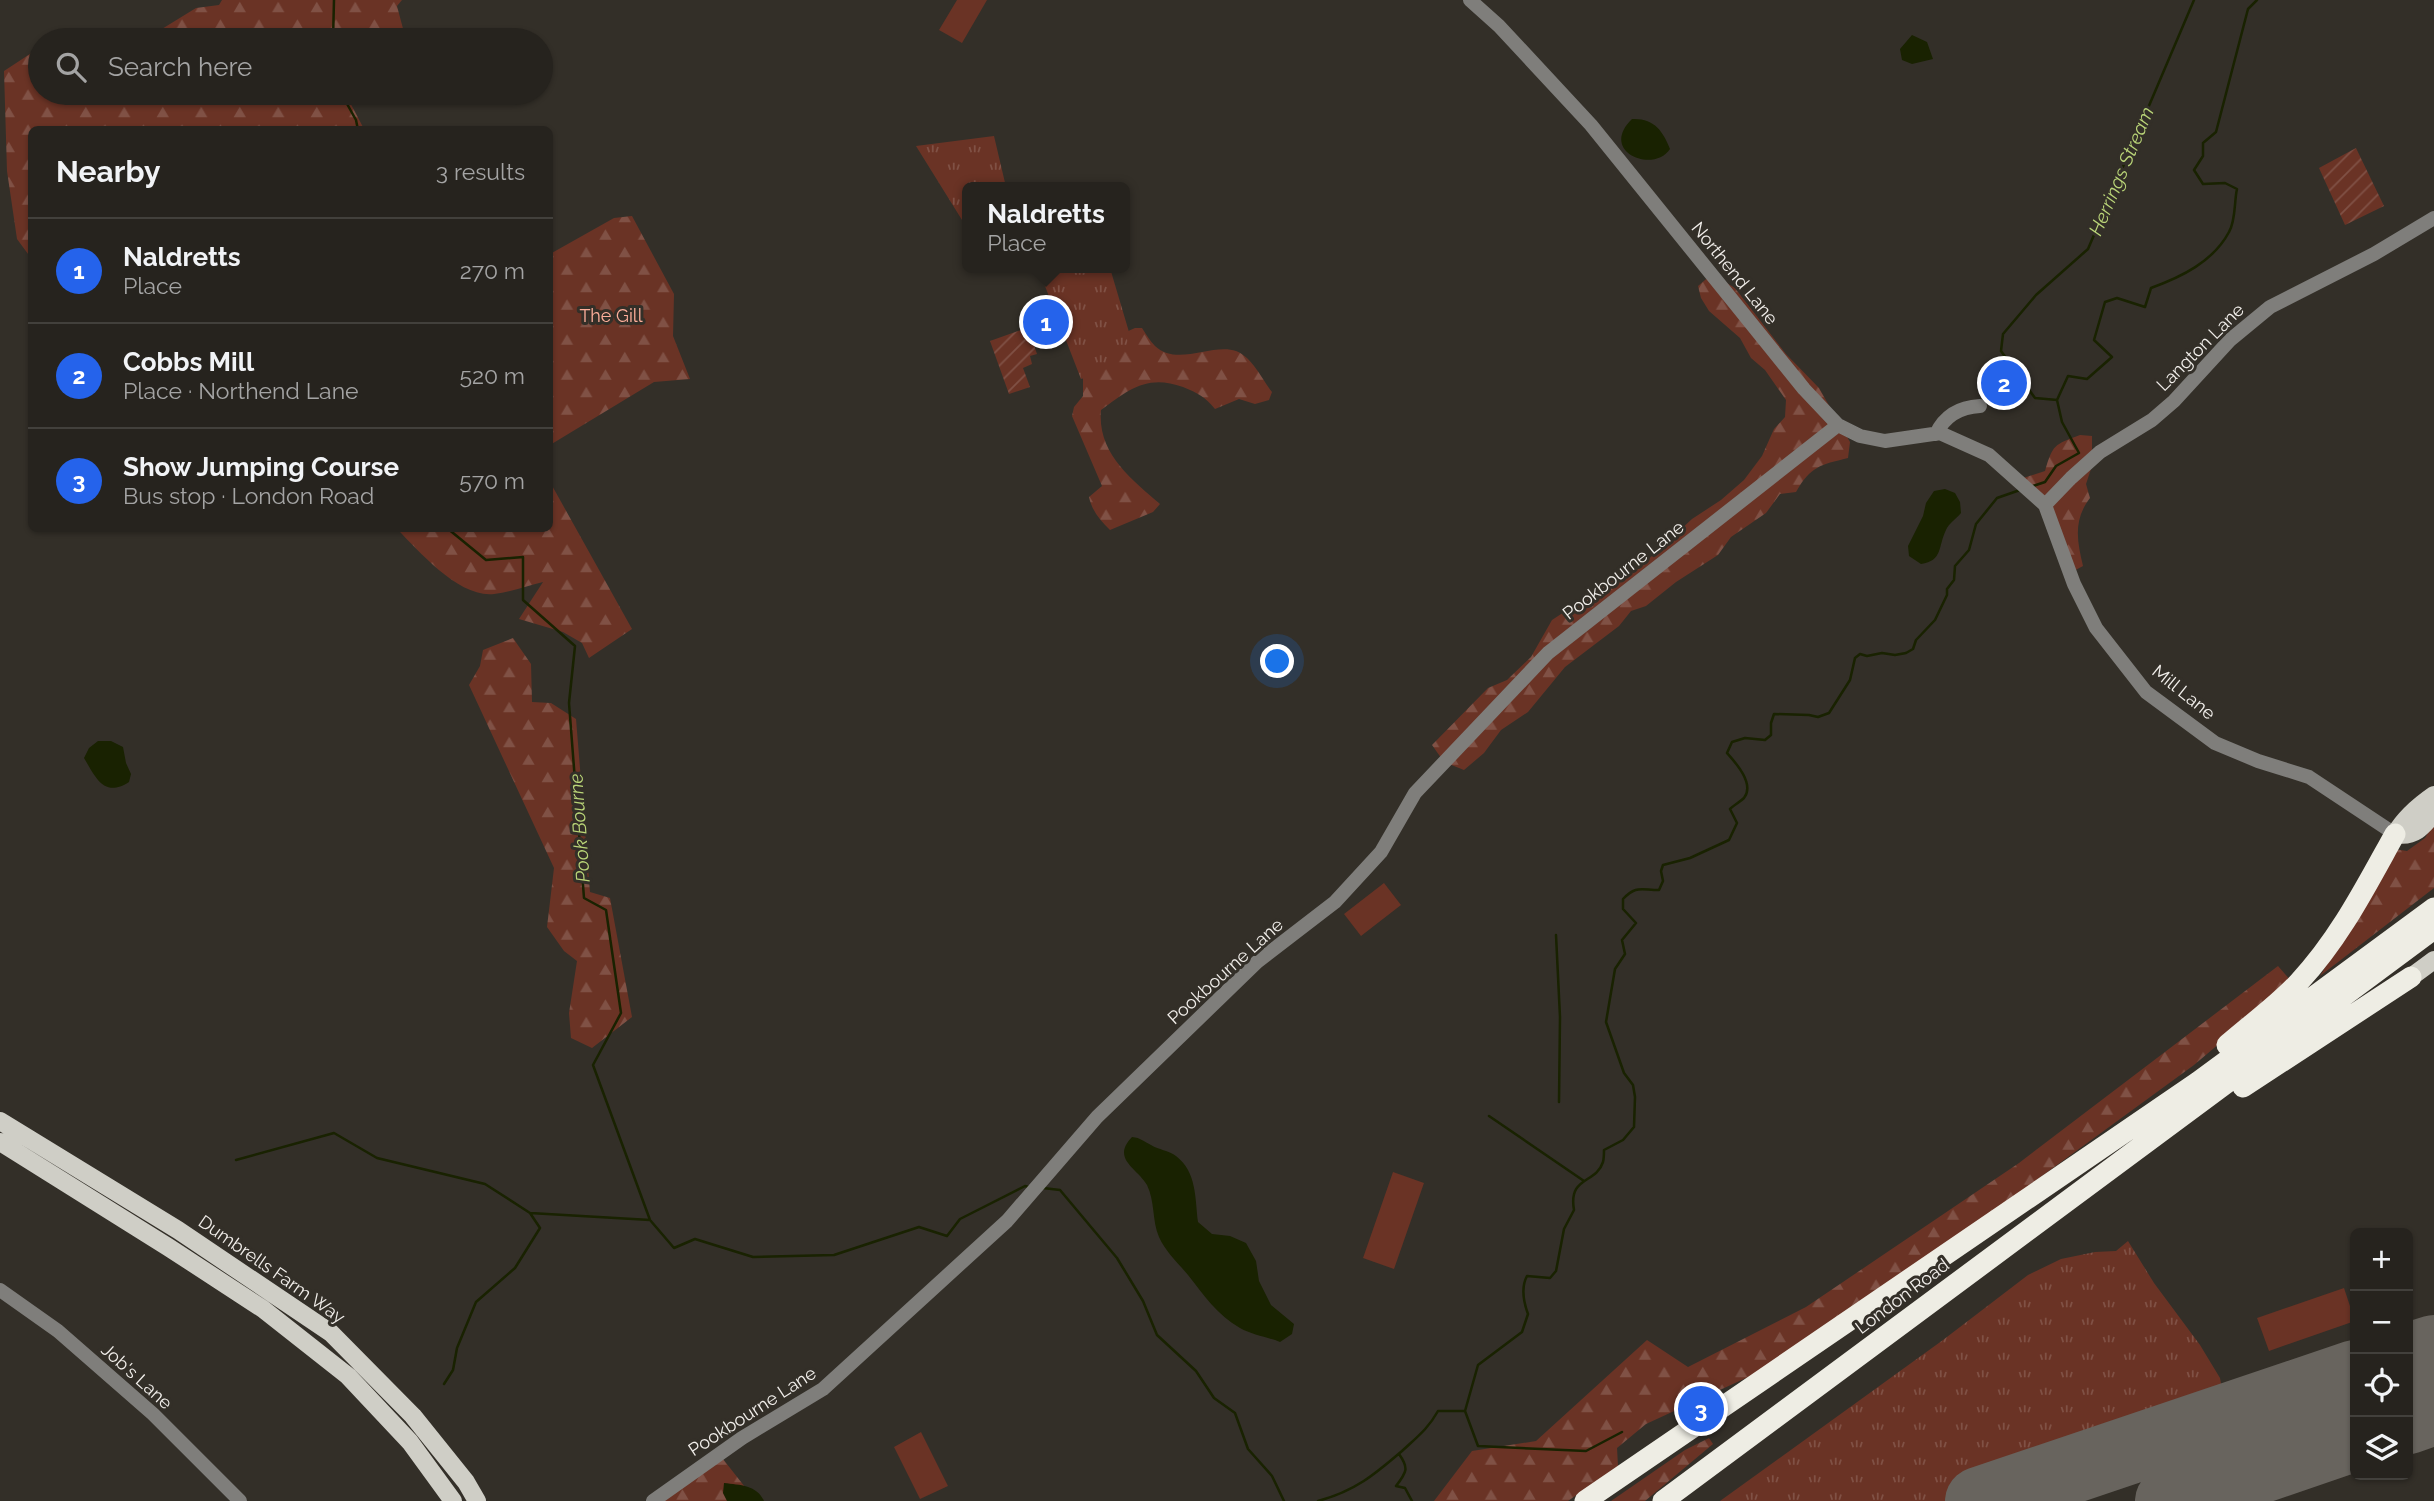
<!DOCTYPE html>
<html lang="en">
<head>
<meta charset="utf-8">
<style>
  :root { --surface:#26231e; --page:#322f2b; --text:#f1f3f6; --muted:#a4a4a4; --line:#42403c; --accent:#2563eb }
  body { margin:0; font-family:Raleway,sans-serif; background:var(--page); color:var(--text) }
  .controls { position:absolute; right:21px; bottom:21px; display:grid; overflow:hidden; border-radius:10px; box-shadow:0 2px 5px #0004 }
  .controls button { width:63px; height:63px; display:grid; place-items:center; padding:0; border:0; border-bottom:2px solid var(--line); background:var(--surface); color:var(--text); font:35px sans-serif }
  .you { position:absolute; left:1278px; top:662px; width:24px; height:24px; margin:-18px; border:5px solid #fff; border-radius:50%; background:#1a73e8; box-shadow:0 0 0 10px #1a73e833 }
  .badge { display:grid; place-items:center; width:46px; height:46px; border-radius:50%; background:var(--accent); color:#fff; font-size:23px; font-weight:700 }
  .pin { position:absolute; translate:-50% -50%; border:4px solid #fff; box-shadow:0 2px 7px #0006 }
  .popup { position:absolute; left:962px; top:182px; width:168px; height:91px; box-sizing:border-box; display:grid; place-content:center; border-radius:10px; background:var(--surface); filter:drop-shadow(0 2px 5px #0005); font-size:23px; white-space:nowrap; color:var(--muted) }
  .popup b { font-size:26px; color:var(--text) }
  .popup::after { content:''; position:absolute; left:50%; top:100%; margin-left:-14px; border:14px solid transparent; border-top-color:var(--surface) }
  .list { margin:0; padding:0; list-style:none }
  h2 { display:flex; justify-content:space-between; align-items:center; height:91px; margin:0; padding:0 28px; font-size:30px }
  h2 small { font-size:23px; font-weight:400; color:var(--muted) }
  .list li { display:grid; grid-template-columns:46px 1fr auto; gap:21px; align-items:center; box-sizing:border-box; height:105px; padding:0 28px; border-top:2px solid var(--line) }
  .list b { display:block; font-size:26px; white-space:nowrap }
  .list p { margin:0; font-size:23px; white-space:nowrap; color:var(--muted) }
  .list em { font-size:23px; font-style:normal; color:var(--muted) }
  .icon { flex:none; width:38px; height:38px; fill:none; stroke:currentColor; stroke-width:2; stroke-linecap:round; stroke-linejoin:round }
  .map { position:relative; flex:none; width:2434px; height:1501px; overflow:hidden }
  .search { position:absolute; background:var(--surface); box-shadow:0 2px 5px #0004; left:28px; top:28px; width:525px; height:77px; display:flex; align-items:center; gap:18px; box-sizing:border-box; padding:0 24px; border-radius:38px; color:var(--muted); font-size:26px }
  .panel { position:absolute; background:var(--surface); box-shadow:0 2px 5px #0004; left:28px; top:126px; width:525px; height:406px; border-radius:10px }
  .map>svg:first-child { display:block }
  .grass { fill:url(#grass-tufts) }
  .forest { fill:url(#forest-firs) }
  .garden { fill:url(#garden-furrows) }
  .pitch { fill:#6a3325 }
  .water { fill:#192201 }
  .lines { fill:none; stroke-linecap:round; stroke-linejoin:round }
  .stream { stroke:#192201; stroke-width:2.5 }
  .runway { stroke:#68645e; stroke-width:68 }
  .minor { stroke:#7f7e7b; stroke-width:14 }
  .major { stroke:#cfcec6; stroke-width:18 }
  .highway { stroke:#eeede4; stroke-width:21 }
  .labels { text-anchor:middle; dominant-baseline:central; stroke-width:6; stroke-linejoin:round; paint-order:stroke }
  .street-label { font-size:18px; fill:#f2efeb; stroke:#332f28 }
  .park-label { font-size:18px; fill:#feaf9b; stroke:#332f28 }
  .water-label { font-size:19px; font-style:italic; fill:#bad578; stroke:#332f28 }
</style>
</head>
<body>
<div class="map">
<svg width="2434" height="1501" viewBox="0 0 2434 1501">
  <defs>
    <pattern id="grass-tufts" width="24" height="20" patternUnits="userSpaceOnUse" patternTransform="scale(1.75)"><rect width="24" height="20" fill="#6a3325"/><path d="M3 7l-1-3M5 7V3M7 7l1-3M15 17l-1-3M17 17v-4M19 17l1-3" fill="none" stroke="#805145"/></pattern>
    <pattern id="forest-firs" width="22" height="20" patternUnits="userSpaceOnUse" patternTransform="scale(1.75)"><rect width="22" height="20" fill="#6a3325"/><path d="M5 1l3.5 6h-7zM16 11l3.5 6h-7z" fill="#805145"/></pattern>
    <pattern id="garden-furrows" width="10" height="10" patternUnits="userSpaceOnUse" patternTransform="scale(1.75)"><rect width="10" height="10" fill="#6a3325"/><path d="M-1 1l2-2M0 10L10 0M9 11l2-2" fill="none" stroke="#805145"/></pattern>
  </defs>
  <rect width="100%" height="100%" fill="#332f28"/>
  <!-- grass -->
  <path class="grass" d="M 994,136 L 1006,187 L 967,187 L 967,228 L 916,146 Z
    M 1038,268 L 1110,268 L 1137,359 L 1081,379 Z
    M 2128,1241 L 2154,1283 L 2200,1345 L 2220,1378 L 2227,1416 L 1979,1501 L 1720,1501 L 1943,1340 L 2028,1275 L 2061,1259 L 2095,1252 L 2116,1251 Z"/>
  <!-- forest -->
  <path class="forest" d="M 222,0 L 402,0 L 397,6 L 406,40 L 144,40 L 196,8 L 219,5 Z
    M 36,50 L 40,50 L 40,93 L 345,93 L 364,129 L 32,130 L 31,258 L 17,239 L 7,171 L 4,71 Z
    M 632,216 L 674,294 L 673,336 L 690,379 L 654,382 L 550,445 L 550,254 L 614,218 Z
    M 1712,274 L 1735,288 L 1786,354 L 1819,388 L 1850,442 L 1848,458 C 1820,465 1811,466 1796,492 L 1780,494 L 1766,513 L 1731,537 L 1718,555 L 1676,582 L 1646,606 L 1631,611 L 1619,626 L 1565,667 L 1528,712 L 1501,730 L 1484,753 L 1464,770 L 1444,762 L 1432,745 L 1488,688 L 1507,680 L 1531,657 L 1552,620 L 1628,570 L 1639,568 L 1692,519 L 1721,500 L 1744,480 L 1762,456 L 1774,429 L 1785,417 L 1786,400 L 1765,370 L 1751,358 L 1740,338 L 1709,311 L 1701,298 L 1698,286 Z
    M 1135,328 L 1142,328 C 1146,334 1150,341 1155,346 C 1177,367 1212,343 1236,351 C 1252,357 1262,379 1272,392 L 1269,400 L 1255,404 L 1239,399 L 1215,409 C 1205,397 1198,393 1183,387 C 1148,374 1129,389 1101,410 C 1097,453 1131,479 1160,504 L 1153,512 L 1110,530 C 1100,520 1092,511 1089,497 L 1102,486 L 1072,416 L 1074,407 L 1083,396 L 1083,374 L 1106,366 L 1128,345 L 1126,332 Z
    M 2080,435 L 2092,436 L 2092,466 L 2086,484 L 2090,498 C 2073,520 2077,541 2083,566 L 2070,573 L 2047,508 L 2017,480 L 2045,471 C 2053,444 2054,445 2080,435 Z
    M 550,482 L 632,629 L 589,658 L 582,643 L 563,632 L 519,619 L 543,582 C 527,586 511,592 494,594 C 459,598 420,552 397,529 L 550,528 Z
    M 513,638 L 531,664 L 532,702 L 551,703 L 576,719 L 590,892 L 610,898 L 632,1017 L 592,1048 L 571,1038 L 569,1013 L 577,961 L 564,951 L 547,927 L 554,868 L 469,685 L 480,666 L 483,650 Z
    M 2434,823 L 2434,888 L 2320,976 L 2394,849 L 2407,851 L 2425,838 Z
    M 2278,966 L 2292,982 L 2194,1065 L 2013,1197 L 1759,1372 L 1646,1424 L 1617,1448 L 1618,1466 L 1568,1501 L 1434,1501 L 1472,1451 L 1536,1441 L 1647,1340 L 1688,1367 L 1806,1307 L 2019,1163 Z
    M 1709,1438 L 1713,1444 L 1645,1501 L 1611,1501 L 1685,1450 Z
    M 719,1454 L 756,1501 L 661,1501 Z"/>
  <!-- garden -->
  <path class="garden" d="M 2356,148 L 2384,206 L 2345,225 L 2319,168 Z
    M 1024,329 L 1030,345 L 1034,345 L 1037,354 L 1030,356 L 1032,364 L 1023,368 L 1030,387 L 1009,394 L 990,341 Z"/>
  <!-- pitch -->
  <path class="pitch" d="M 957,0 L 987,0 L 962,43 L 939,30 Z
    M 1384,883 L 1401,905 L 1361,936 L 1344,914 Z
    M 1393,1172 L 1424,1183 L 1394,1269 L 1363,1258 Z
    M 2344,1288 L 2355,1321 L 2269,1351 L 2257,1318 Z
    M 921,1432 L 948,1486 L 920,1499 L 894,1447 Z"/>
  <!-- water -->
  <path class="water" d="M 1912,35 L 1927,42 L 1933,59 L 1912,64 L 1902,60 L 1900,49 Z
    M 1632,119 C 1654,118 1663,131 1670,149 C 1654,174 1598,152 1632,119 Z
    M 1945,489 L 1955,493 L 1960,502 L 1961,513 C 1956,519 1949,523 1946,530 C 1938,546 1943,561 1921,564 L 1909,556 L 1908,546 L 1923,516 L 1926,503 L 1934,491 Z
    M 98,741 L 111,741 L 123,747 L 126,763 L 131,774 L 129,782 C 104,798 96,778 84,758 L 89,748 Z
    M 1132,1137 C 1141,1138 1143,1141 1151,1145 C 1159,1150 1168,1150 1176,1156 C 1197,1172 1195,1199 1198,1222 L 1212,1234 L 1230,1236 L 1246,1243 L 1256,1261 L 1259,1281 L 1271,1305 L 1294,1324 L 1292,1334 L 1280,1342 C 1268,1337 1252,1335 1240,1328 C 1217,1315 1204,1295 1188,1275 C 1178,1263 1165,1251 1159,1237 C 1152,1221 1155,1201 1147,1185 C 1137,1168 1111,1159 1132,1137 Z
    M 724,1483 C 740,1485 757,1485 764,1501 L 727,1501 L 723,1493 Z"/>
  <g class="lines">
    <!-- stream -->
    <path class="stream" d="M 333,40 L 334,0
      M 341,93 L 356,120 L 358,130
      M 2057,400 L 2068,376 L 2087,379 L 2112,357 L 2094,340 L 2105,302 L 2117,298 L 2145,307 L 2151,288 C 2181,277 2213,262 2229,232 C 2236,220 2234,202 2237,189 L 2225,183 L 2203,184 L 2194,170 L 2203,156 L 2203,143 L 2216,132 L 2248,9 L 2257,0
      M 2057,400 L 2035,398 L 2001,351 L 2003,334 L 2036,295 L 2088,249 L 2194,0
      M 2033,486 L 2045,482 L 2056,466 L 2079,453 L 2062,422 L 2057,400
      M 447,528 L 486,560 L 523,557 L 523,600 L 575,646 L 569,703 L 584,898 L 606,910 L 621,1013 L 593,1065 L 650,1220 L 674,1248 L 695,1239 L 753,1257 L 834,1255 L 919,1227 L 947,1236 L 960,1219 L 1025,1186 L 1029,1187
      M 1556,935 L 1560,1017 L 1559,1102
      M 1489,1116 L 1584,1181
      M 236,1160 L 334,1133 L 377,1158 L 485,1184 L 530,1213
      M 1043,1188 L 1060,1190 L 1117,1258 L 1143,1301 L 1157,1335 L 1196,1371 L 1214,1398 L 1235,1413 L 1248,1449 L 1272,1476 L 1284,1501
      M 444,1384 L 453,1370 L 457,1348 L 476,1302 L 515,1268 L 540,1228 L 530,1213 L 650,1220
      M 1465,1411 L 1478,1365 L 1522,1332 L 1528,1314 C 1524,1303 1521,1287 1527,1276 L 1550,1278 L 1556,1271 L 1564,1229 L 1574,1210 C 1568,1176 1596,1184 1603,1162 C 1604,1158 1604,1154 1604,1150 L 1623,1140 L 1634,1127 L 1635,1097 L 1633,1085 L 1624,1073 L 1606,1022 L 1615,969 L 1625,954 L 1622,940 L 1636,923 L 1623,909 L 1623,899 C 1636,885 1641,890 1659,890 L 1663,881 L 1661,871 L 1663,865 L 1690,858 L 1729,840 L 1737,823 L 1730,809 C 1734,805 1740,802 1744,798 C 1755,784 1736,763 1727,753 L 1732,742 L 1745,738 L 1765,740 L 1771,735 L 1771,723 L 1774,714 L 1809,715 L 1818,717 L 1829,713 L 1850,680 L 1855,658 L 1860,654 L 1867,656 L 1882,653 L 1895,655 L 1906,653 L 1913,649 L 1916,640 L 1935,620 L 1947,595 L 1947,589 L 1954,580 L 1955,566 L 1969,550 L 1976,524 L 1997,498 L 2020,490
      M 1465,1411 L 1478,1446 L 1586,1451 L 1622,1432
      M 1399,1454 C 1409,1468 1407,1472 1396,1486 L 1405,1488 L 1412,1501
      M 1318,1501 C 1355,1491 1374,1475 1402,1451 C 1417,1437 1428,1429 1438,1411 L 1465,1411"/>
    <!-- runway -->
    <path class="runway" d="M 2408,1357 L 2434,1349
      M 2408,1420 L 2434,1411
      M 1979,1501 L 2355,1374
      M 2169,1501 L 2355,1437"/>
    <!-- minor -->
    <path class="minor" d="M 1470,0 L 1499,26 L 1591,125 L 1804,389 L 1838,425 L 1860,436 L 1885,441 L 1940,433 L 1989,455 L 2045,505 L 2074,584 L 2096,628 L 2146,692 L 2215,743 L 2258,761 L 2309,777 L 2395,834
      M 1936,434 C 1945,415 1960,407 1980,406
      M 2045,505 L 2071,478 L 2100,452 L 2152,420 L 2174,401 L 2230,340 L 2270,307 L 2374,254 L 2434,218
      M 0,1290 L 58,1331 L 153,1414 L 240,1501
      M 653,1501 L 742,1438 L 823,1389 L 1007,1221 L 1097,1117 L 1257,962 L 1335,902 L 1381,852 L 1415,793 L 1548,653 L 1838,425"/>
    <!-- major -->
    <path class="major" d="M 2434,795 C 2418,806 2405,817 2395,834 C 2414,838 2423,827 2434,813
      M 2411,977 L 2434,960
      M 0,1121 L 178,1230 L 331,1333 L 413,1416 L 466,1482 L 477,1501
      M 0,1142 L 168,1247 L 263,1309 L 348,1376 L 410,1442 L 453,1501"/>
    <!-- highway -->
    <path class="highway" d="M 2227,1045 C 2251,1024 2278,1005 2299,982 C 2340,938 2366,886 2395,834
      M 2243,1087 L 2411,977
      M 1585,1501 L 2198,1082 L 2434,908
      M 1663,1501 L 2434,929"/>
  </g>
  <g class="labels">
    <!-- street labels -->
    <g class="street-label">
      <text transform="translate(1735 273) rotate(51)">Northend Lane</text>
      <text transform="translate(2200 347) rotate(-45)">Langton Lane</text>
      <text transform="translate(1623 570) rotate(-38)">Pookbourne Lane</text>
      <text transform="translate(2184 692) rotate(39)">Mill Lane</text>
      <text transform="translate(1225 971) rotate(-42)">Pookbourne Lane</text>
      <text transform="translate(272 1269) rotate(35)">Dumbrells Farm Way</text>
      <text transform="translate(1902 1296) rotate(-37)">London Road</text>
      <text transform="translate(137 1376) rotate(42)">Job's Lane</text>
      <text transform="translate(752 1411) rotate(-33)">Pookbourne Lane</text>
    </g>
    <!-- park labels -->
    <g class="park-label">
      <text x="611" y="315">The Gill</text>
    </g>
    <!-- water labels -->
    <g class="water-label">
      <text transform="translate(2121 171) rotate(-67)">Herrings Stream</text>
      <text transform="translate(579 828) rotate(-94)">Pook Bourne</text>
    </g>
  </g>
</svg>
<div class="controls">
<button>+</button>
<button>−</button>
<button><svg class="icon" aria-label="locate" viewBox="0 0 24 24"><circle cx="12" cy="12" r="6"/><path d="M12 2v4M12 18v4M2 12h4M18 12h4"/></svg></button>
<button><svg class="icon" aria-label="layers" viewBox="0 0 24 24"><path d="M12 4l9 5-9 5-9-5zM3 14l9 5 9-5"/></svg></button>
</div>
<div class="you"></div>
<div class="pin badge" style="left:1046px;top:322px">1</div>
<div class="popup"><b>Naldretts</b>Place</div>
<div class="pin badge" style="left:2004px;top:383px">2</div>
<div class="pin badge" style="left:1701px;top:1409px">3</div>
<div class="search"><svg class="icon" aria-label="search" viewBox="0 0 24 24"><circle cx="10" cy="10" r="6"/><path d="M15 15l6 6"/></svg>Search here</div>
<section class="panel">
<h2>Nearby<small>3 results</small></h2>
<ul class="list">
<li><span class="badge">1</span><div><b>Naldretts</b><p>Place</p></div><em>270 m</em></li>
<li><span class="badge">2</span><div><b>Cobbs Mill</b><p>Place · Northend Lane</p></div><em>520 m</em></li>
<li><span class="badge">3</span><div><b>Show Jumping Course</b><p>Bus stop · London Road</p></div><em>570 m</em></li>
</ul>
</section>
</div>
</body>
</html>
